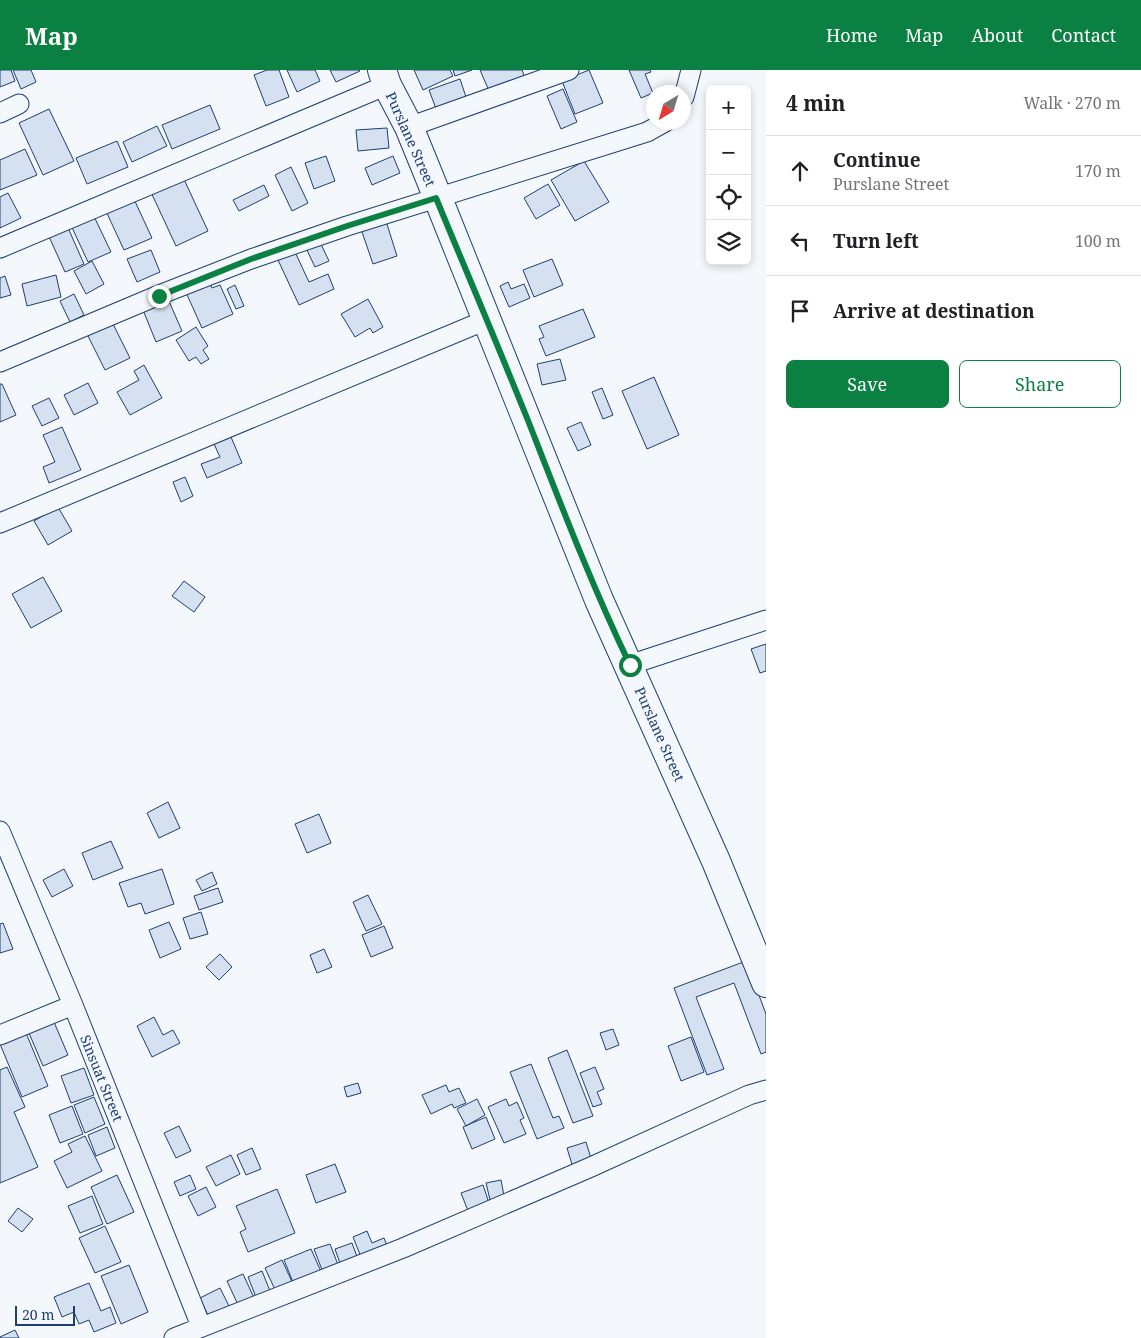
<!DOCTYPE html>
<html lang="en">
<head>
<meta charset="utf-8">
<style>
  :root { --surface:#fff; --page:#f2f2f2; --text:#202124; --muted:#757577; --line:#e0e0e0; --accent:#0b8043 }
  body { margin:0; font-family:"Noto Serif",serif; background:var(--page); color:var(--text) }
  .controls { position:absolute; right:15px; top:15px; display:grid; overflow:hidden; border-radius:8px; box-shadow:0 2px 8px #0003 }
  .controls button { width:45px; height:45px; display:grid; place-items:center; padding:0; border:0; border-bottom:1px solid var(--line); background:var(--surface); color:var(--text); font:25px sans-serif }
  .compass { position:absolute; left:646px; top:15px; width:45px; height:45px; border-radius:50%; background:var(--surface); box-shadow:0 2px 8px #0003; rotate:218deg }
  .scale { position:absolute; left:15px; bottom:12px; width:60px; box-sizing:border-box; padding-left:5px; border:2px solid #1d3f73; border-top:0; font-size:14px; line-height:18px; white-space:nowrap; color:#1d3f73; -webkit-text-stroke:4px #f4f7fb; paint-order:stroke }
  .stop { position:absolute; width:15px; height:15px; margin:-11px; border:4px solid #0b8043; border-radius:50%; background:#fff }
  .stop.end { background:#0b8043; border-color:#fff; box-shadow:0 1px 5px #0008 }
  .list { margin:0; padding:0; list-style:none }
  h2 { display:flex; justify-content:space-between; align-items:center; height:65px; margin:0; padding:0 20px; font-size:21px }
  h2 small { font-size:16px; font-weight:400; color:var(--muted) }
  .list li { display:grid; grid-template-columns:32px 1fr auto; gap:15px; align-items:center; box-sizing:border-box; height:70px; padding:0 20px; border-top:1px solid var(--line) }
  .list b { display:block; font-size:19px; white-space:nowrap }
  .list p { margin:0; font-size:16px; white-space:nowrap; color:var(--muted) }
  .list em { font-size:16px; font-style:normal; color:var(--muted) }
  .actions { display:flex; gap:10px; padding:15px 20px }
  .actions a { flex:1; padding:11px 0; border:1px solid var(--accent); border-radius:8px; text-align:center; font-size:18px; color:var(--accent) }
  .actions .main { background:var(--accent); color:#fff }
  .icon { flex:none; width:28px; height:28px; fill:none; stroke:currentColor; stroke-width:2; stroke-linecap:round; stroke-linejoin:round }
  .map { position:relative; flex:none; width:766px; height:1268px; overflow:hidden }
  header { display:flex; align-items:center; gap:30px; box-sizing:border-box; height:70px; padding:0 25px; background:var(--accent); color:#fff }
  header strong { font-size:24px }
  nav { display:flex; gap:28px; margin-inline-start:auto; font-size:18px }
  main { display:flex }
  aside { flex:1; background:var(--surface) }
  .map>svg:first-child { display:block }
  .building { fill:#d5e0f0; stroke:#1d3f73 }
  .lines { fill:none; stroke-linecap:round; stroke-linejoin:round }
  .street-casing { stroke:#1d3f73; stroke-width:21 }
  .primary-casing { stroke:#1d3f73; stroke-width:30 }
  .street { stroke:#f4f7fb; stroke-width:19 }
  .primary { stroke:#f4f7fb; stroke-width:28 }
  .route { stroke:#0b8043; stroke-width:6 }
  .labels { text-anchor:middle; dominant-baseline:central; stroke-width:4; stroke-linejoin:round; paint-order:stroke }
  .street-label { font-size:14px; fill:#1d3f73; stroke:#f4f7fb }
</style>
</head>
<body>
<header>
<strong>Map</strong>
<nav><a>Home</a><a>Map</a><a>About</a><a>Contact</a></nav>
</header>
<main>
<div class="map">
<svg width="766" height="1268" viewBox="0 0 766 1268">
  <rect width="100%" height="100%" fill="#f4f7fb"/>
  <!-- building -->
  <path class="building" d="M 0,0 L 11,0 L 15,11 L 0,17 Z
    M 13,0 L 31,0 L 36,12 L 21,19 Z
    M 267,0 L 279,0 L 289,27 L 266,36 L 254,5 Z
    M 287,0 L 315,0 L 320,11 L 297,22 Z
    M 330,0 L 359,0 L 360,1 L 336,12 Z
    M 414,0 L 450,0 L 453,6 L 423,20 Z
    M 453,0 L 472,0 L 455,6 Z
    M 480,0 L 522,0 L 525,8 L 490,23 Z
    M 589,0 L 603,33 L 575,44 L 562,11 Z
    M 629,0 L 650,0 L 651,2 L 645,4 L 653,23 L 641,28 Z
    M 460,9 L 468,33 L 438,44 L 429,20 Z
    M 563,19 L 577,52 L 561,59 L 547,26 Z
    M 210,35 L 220,59 L 172,79 L 162,55 Z
    M 49,39 L 74,91 L 43,105 L 19,53 Z
    M 157,56 L 167,76 L 132,92 L 123,72 Z
    M 387,58 L 389,78 L 358,81 L 356,60 Z
    M 117,71 L 128,97 L 87,114 L 76,88 Z
    M 25,79 L 37,105 L 0,120 L 0,90 Z
    M 326,86 L 335,111 L 314,119 L 305,93 Z
    M 393,86 L 400,103 L 372,115 L 365,98 Z
    M 584,91 L 609,132 L 575,151 L 551,110 Z
    M 291,97 L 308,133 L 292,141 L 275,105 Z
    M 181,103 L 208,161 L 176,176 L 149,118 Z
    M 548,114 L 560,135 L 536,149 L 524,128 Z
    M 264,115 L 269,126 L 239,141 L 233,130 Z
    M 8,123 L 21,148 L 0,158 L 0,127 Z
    M 133,127 L 152,168 L 124,180 L 105,139 Z
    M 91,140 L 111,182 L 88,192 L 69,151 Z
    M 65,151 L 84,194 L 65,202 L 46,160 Z
    M 386,151 L 397,186 L 373,194 L 361,159 Z
    M 319,170 L 329,191 L 315,197 L 305,176 Z
    M 151,180 L 160,202 L 137,212 L 127,189 Z
    M 295,182 L 309,212 L 328,204 L 334,219 L 299,235 L 278,190 Z
    M 552,189 L 563,215 L 534,227 L 523,200 Z
    M 92,191 L 104,214 L 86,224 L 74,201 Z
    M 56,205 L 61,227 L 27,236 L 22,214 Z
    M 5,206 L 11,225 L 0,228 L 0,208 Z
    M 208,208 L 212,218 L 220,215 L 233,244 L 202,258 L 184,218 Z
    M 508,212 L 511,219 L 524,214 L 530,228 L 509,237 L 500,216 Z
    M 235,215 L 244,236 L 236,239 L 227,219 Z
    M 74,224 L 84,245 L 70,252 L 60,231 Z
    M 168,229 L 182,261 L 156,272 L 143,240 Z
    M 368,229 L 383,257 L 373,263 L 370,258 L 355,267 L 341,244 Z
    M 583,239 L 595,267 L 546,286 L 539,269 L 544,267 L 539,256 Z
    M 112,252 L 130,288 L 105,300 L 87,264 Z
    M 196,257 L 208,276 L 203,280 L 209,289 L 201,294 L 196,287 L 189,291 L 176,270 Z
    M 560,289 L 566,310 L 542,315 L 537,294 Z
    M 144,295 L 162,328 L 130,345 L 117,322 L 139,310 L 134,301 Z
    M 654,307 L 679,365 L 647,379 L 622,321 Z
    M 88,313 L 98,333 L 74,345 L 64,325 Z
    M 0,314 L 2,314 L 16,345 L 0,352 Z
    M 602,318 L 613,345 L 603,349 L 592,322 Z
    M 49,328 L 59,348 L 42,356 L 32,336 Z
    M 581,352 L 591,375 L 578,381 L 567,358 Z
    M 62,357 L 81,400 L 49,413 L 43,397 L 55,392 L 43,365 Z
    M 231,367 L 242,393 L 207,408 L 201,394 L 220,387 L 214,374 Z
    M 185,407 L 193,426 L 181,432 L 173,412 Z
    M 58,437 L 72,461 L 48,475 L 34,451 Z
    M 43,507 L 62,541 L 31,558 L 12,524 Z
    M 184,511 L 205,527 L 194,542 L 172,526 Z
    M 766,574 L 766,601 L 760,603 L 751,579 Z
    M 168,732 L 180,758 L 159,768 L 147,743 Z
    M 319,744 L 331,773 L 307,783 L 295,754 Z
    M 111,771 L 123,798 L 93,810 L 82,783 Z
    M 64,799 L 73,816 L 52,827 L 43,810 Z
    M 162,799 L 174,834 L 145,844 L 141,833 L 128,837 L 119,813 Z
    M 212,802 L 217,814 L 202,821 L 196,810 Z
    M 218,818 L 223,832 L 199,840 L 194,826 Z
    M 368,825 L 382,854 L 366,861 L 353,832 Z
    M 201,842 L 208,864 L 190,869 L 183,848 Z
    M 169,852 L 181,879 L 160,888 L 149,860 Z
    M 3,853 L 13,879 L 0,883 L 0,854 Z
    M 384,856 L 393,878 L 371,887 L 362,865 Z
    M 324,879 L 332,897 L 317,903 L 310,885 Z
    M 220,884 L 232,897 L 219,910 L 206,897 Z
    M 746,891 L 766,944 L 766,982 L 761,984 L 734,913 L 696,927 L 724,999 L 707,1005 L 674,918 Z
    M 51,945 L 68,985 L 43,996 L 26,956 Z
    M 154,947 L 163,965 L 173,960 L 180,973 L 152,987 L 137,956 Z
    M 613,959 L 619,975 L 606,980 L 600,963 Z
    M 26,963 L 48,1016 L 22,1027 L 0,974 Z
    M 691,967 L 704,1002 L 681,1011 L 668,976 Z
    M 567,980 L 593,1046 L 573,1053 L 548,988 Z
    M 531,994 L 553,1048 L 559,1046 L 564,1058 L 537,1069 L 510,1002 Z
    M 7,997 L 25,1037 L 14,1042 L 38,1097 L 0,1113 L 0,1000 Z
    M 595,997 L 604,1019 L 597,1022 L 602,1034 L 593,1037 L 580,1003 Z
    M 84,998 L 94,1025 L 71,1033 L 61,1006 Z
    M 358,1013 L 361,1023 L 347,1027 L 344,1017 Z
    M 446,1015 L 449,1022 L 459,1018 L 466,1033 L 454,1038 L 452,1034 L 431,1044 L 422,1025 Z
    M 94,1027 L 105,1054 L 85,1063 L 74,1035 Z
    M 477,1029 L 485,1045 L 466,1056 L 457,1039 Z
    M 506,1029 L 509,1036 L 517,1032 L 524,1048 L 520,1050 L 526,1064 L 504,1073 L 488,1037 Z
    M 72,1036 L 83,1064 L 60,1073 L 49,1045 Z
    M 486,1047 L 495,1069 L 472,1079 L 463,1057 Z
    M 179,1056 L 191,1081 L 176,1088 L 164,1063 Z
    M 107,1057 L 115,1078 L 96,1086 L 88,1065 Z
    M 85,1066 L 102,1101 L 67,1118 L 54,1091 L 72,1082 L 68,1074 Z
    M 586,1072 L 593,1095 L 574,1101 L 567,1078 Z
    M 252,1078 L 261,1099 L 246,1105 L 237,1085 Z
    M 231,1085 L 240,1104 L 216,1116 L 206,1097 Z
    M 335,1094 L 346,1122 L 316,1133 L 306,1105 Z
    M 117,1105 L 134,1142 L 107,1154 L 91,1117 Z
    M 190,1105 L 196,1119 L 180,1126 L 174,1112 Z
    M 501,1110 L 505,1131 L 491,1134 L 486,1113 Z
    M 483,1115 L 491,1139 L 470,1146 L 461,1123 Z
    M 206,1117 L 216,1137 L 198,1146 L 188,1126 Z
    M 277,1119 L 295,1163 L 248,1182 L 240,1162 L 246,1159 L 236,1136 Z
    M 92,1126 L 103,1154 L 80,1163 L 68,1136 Z
    M 18,1138 L 33,1149 L 22,1162 L 8,1151 Z
    M 105,1156 L 121,1192 L 95,1203 L 79,1168 Z
    M 367,1161 L 372,1173 L 384,1168 L 389,1181 L 363,1192 L 353,1167 Z
    M 352,1173 L 359,1192 L 342,1199 L 335,1179 Z
    M 330,1174 L 340,1200 L 324,1205 L 314,1179 Z
    M 311,1179 L 323,1206 L 295,1217 L 284,1190 Z
    M 282,1190 L 294,1216 L 277,1224 L 265,1198 Z
    M 129,1195 L 148,1242 L 121,1254 L 101,1206 Z
    M 262,1201 L 270,1221 L 256,1227 L 248,1207 Z
    M 243,1204 L 255,1230 L 239,1237 L 227,1211 Z
    M 89,1213 L 101,1241 L 110,1237 L 116,1253 L 94,1262 L 89,1250 L 79,1254 L 74,1242 L 62,1247 L 54,1227 Z
    M 220,1218 L 231,1240 L 210,1250 L 200,1228 Z
    M 15,1260 L 19,1268 L 0,1268 L 0,1267 Z"/>
  <g class="lines">
    <defs>
      <path id="street" d="M 684,27 L 691,0
        M 0,43 L 19,34
        M 409,57 L 569,0
        M 0,178 L 387,15
        M 0,292 L 159,225 L 251,189 L 347,156 L 647,62 L 665,52
        M 0,453 L 486,250
        M 629,595 L 766,550
        M 0,761 L 73,935 L 201,1256
        M 0,965 L 73,935
        M 174,1268 L 403,1178 L 591,1097 L 749,1025 L 766,1020"/>
      <path id="primary" d="M 382,0 L 387,15 L 409,57 L 427,101 L 599,530 L 716,791 L 766,913"/>
    </defs>
    <!-- street casing -->
    <use href="#street" class="street-casing"/>
    <!-- primary casing -->
    <use href="#primary" class="primary-casing"/>
    <!-- street -->
    <use href="#street" class="street"/>
    <!-- primary -->
    <use href="#primary" class="primary"/>
  </g>
  <g class="lines">
    <!-- route -->
    <path class="route" d="M 159,226 L 251,189 L 347,156 L 436,128 C 467,203 499,278 529,353 C 561,435 592,516 630,595"/>
  </g>
  <g class="labels">
    <!-- street labels -->
    <g class="street-label">
      <text transform="translate(411 69) rotate(66)">Purslane Street</text>
      <text transform="translate(660 664) rotate(66)">Purslane Street</text>
      <text transform="translate(102 1008) rotate(68)">Sinsuat Street</text>
    </g>
  </g>
</svg>
<div class="controls">
<button>+</button>
<button>−</button>
<button><svg class="icon" aria-label="locate" viewBox="0 0 24 24"><circle cx="12" cy="12" r="6"/><path d="M12 2v4M12 18v4M2 12h4M18 12h4"/></svg></button>
<button><svg class="icon" aria-label="layers" viewBox="0 0 24 24"><path d="M12 4l9 5-9 5-9-5zM3 14l9 5 9-5"/></svg></button>
</div>
<svg class="compass" viewBox="-18 -18 36 36"><path d="M0-13l5 13h-10z" fill="#e53935"/><path d="M0 13l5-13h-10z" fill="#757577"/></svg>
<div class="scale">20 m</div>
<div class="stop" style="left:630px;top:595px"></div>
<div class="stop end" style="left:159px;top:226px"></div>
</div>
<aside>
<h2>4 min<small>Walk · 270 m</small></h2>
<ul class="list">
<li><svg class="icon" aria-label="ahead" viewBox="0 0 24 24"><path d="M12 20V5M6 11l6-6 6 6"/></svg><div><b>Continue</b><p>Purslane Street</p></div><em>170 m</em></li>
<li><svg class="icon" aria-label="left" viewBox="0 0 24 24"><path d="M17 20v-9H6M10 6l-5 5 5 5"/></svg><div><b>Turn left</b></div><em>100 m</em></li>
<li><svg class="icon" aria-label="arrive" viewBox="0 0 24 24"><path d="M6 21V4h12l-3 4 3 4H6"/></svg><div><b>Arrive at destination</b></div></li>
</ul>
<div class="actions"><a class="main">Save</a><a>Share</a></div>
</aside>
</main>
</body>
</html>
